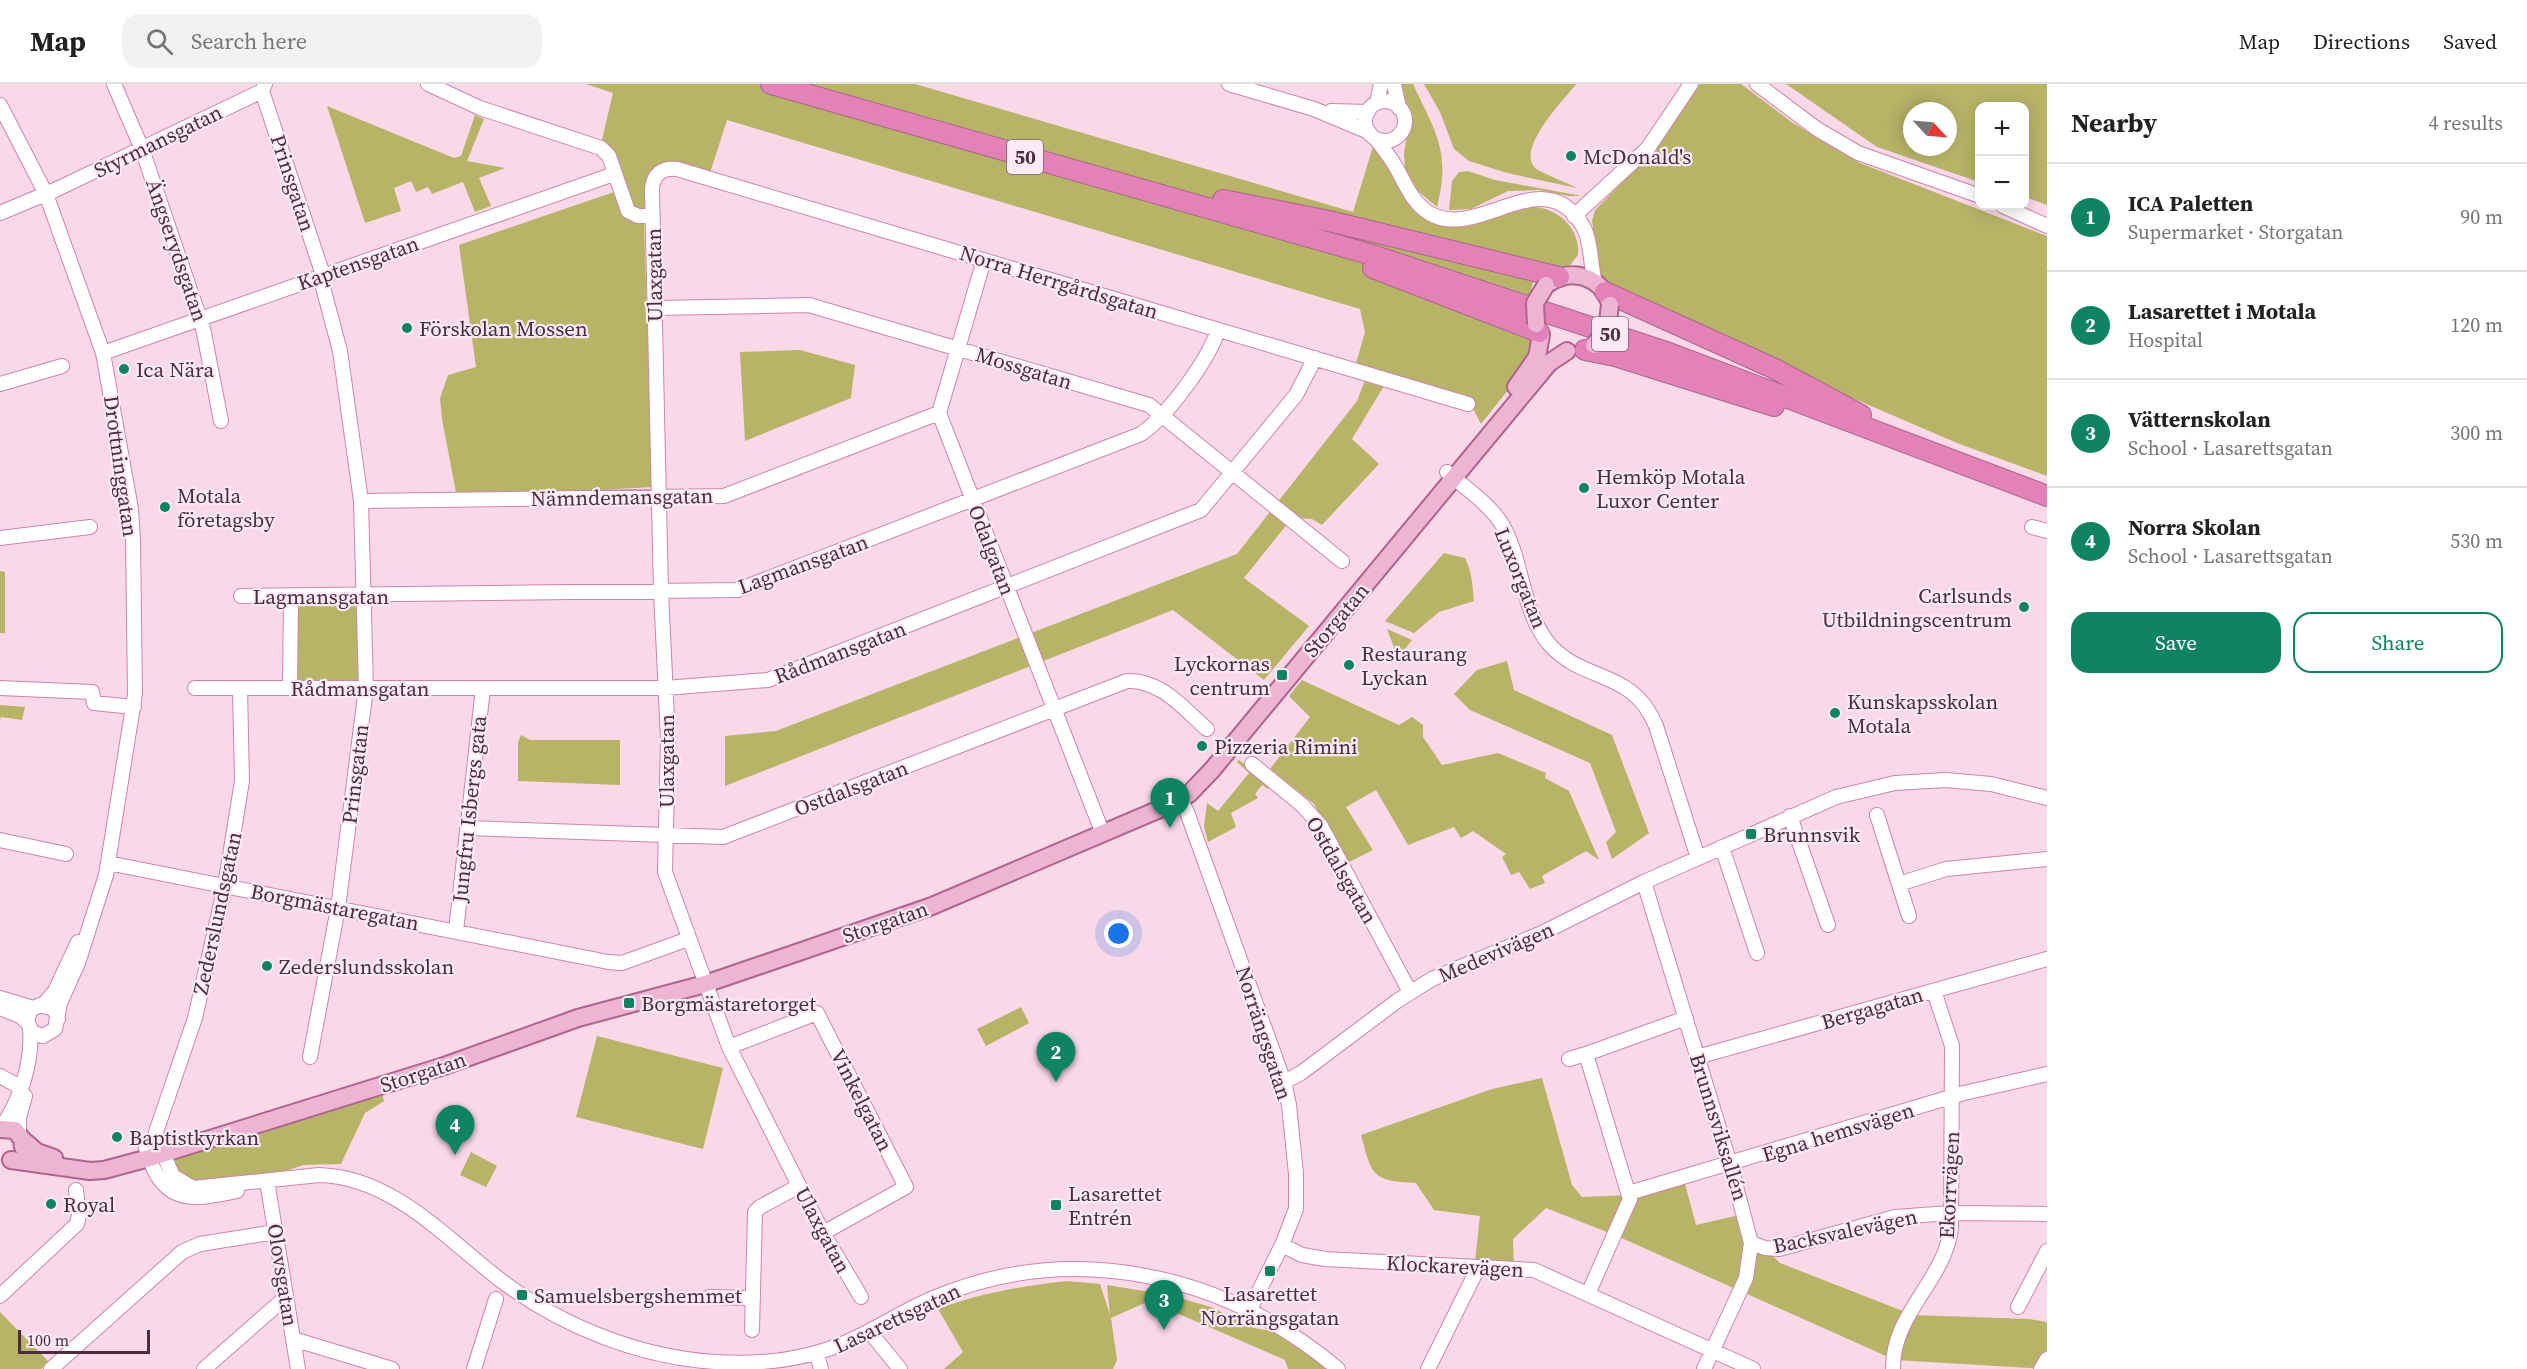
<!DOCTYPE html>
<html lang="en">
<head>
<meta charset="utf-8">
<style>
  :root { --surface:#fff; --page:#f2f2f2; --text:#222; --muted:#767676; --line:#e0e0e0; --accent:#108462 }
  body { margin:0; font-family:"Source Serif 4",serif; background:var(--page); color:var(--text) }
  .controls { position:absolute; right:18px; top:18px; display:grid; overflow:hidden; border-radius:12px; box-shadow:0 3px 15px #0003 }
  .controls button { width:54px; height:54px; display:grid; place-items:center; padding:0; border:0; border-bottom:2px solid var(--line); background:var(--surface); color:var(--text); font:30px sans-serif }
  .compass { position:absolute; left:1903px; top:18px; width:54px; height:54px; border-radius:50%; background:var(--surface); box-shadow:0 3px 15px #0003; rotate:116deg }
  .scale { position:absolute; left:18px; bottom:15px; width:132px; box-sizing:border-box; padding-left:6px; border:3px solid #4c2d3e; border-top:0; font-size:16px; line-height:21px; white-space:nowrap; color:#4c2d3e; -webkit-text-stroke:4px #fbeaf3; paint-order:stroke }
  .you { position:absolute; left:1119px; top:850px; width:21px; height:21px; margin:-15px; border:4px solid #fff; border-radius:50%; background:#1a73e8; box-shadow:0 0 0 9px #1a73e833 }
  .badge { display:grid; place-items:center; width:39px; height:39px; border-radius:50%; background:var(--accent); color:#fff; font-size:20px; font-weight:700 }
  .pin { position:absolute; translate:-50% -50px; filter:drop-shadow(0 2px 3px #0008) }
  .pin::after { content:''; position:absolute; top:32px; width:21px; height:18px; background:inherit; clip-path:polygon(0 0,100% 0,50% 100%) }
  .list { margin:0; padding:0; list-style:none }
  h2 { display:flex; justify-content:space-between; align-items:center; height:78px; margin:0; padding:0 24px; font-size:26px }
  h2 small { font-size:20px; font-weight:400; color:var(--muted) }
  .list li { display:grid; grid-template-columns:39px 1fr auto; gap:18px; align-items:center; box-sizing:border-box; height:108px; padding:0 24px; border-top:2px solid var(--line) }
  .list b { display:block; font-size:22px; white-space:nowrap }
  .list p { margin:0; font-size:20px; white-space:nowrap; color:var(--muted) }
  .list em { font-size:20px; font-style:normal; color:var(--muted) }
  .actions { display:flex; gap:12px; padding:18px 24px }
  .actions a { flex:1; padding:14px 0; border:2px solid var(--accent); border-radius:18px; text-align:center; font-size:21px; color:var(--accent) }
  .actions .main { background:var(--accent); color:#fff }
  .icon { flex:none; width:33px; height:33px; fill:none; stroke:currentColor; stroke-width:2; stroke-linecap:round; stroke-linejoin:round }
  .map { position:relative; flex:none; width:2047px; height:1285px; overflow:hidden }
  header { display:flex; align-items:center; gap:36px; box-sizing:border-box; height:84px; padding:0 30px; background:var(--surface); border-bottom:2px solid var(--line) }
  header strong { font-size:28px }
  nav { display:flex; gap:33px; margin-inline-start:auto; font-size:21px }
  .search { width:420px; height:54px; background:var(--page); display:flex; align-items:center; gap:15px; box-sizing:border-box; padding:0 21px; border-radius:18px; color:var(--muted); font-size:22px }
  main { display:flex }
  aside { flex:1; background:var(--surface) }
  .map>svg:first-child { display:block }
  .green { fill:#b7b468; fill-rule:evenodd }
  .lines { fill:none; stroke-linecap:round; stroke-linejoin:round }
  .minor-casing { stroke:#cf84ac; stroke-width:16 }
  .major-casing { stroke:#ae648d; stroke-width:20 }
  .highway-casing { stroke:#ae648d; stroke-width:22 }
  .minor { stroke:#fff; stroke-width:14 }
  .major { stroke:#eeb4d4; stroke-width:16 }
  .highway { stroke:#e282b7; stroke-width:20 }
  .major-bridge-casing { stroke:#ae648d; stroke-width:20; stroke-linecap:butt }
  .major-bridge { stroke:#eeb4d4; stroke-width:16 }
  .poi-dot { fill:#108462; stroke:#fbeaf3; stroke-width:2 }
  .labels { text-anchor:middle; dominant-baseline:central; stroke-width:4.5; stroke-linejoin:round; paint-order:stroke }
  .shield { fill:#fbeaf3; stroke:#806674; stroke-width:1.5 }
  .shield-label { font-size:20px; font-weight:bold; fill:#4c2d3e }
  .street-label { font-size:21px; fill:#4c2d3e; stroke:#fbeaf3 }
  .poi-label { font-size:21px; fill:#4c2d3e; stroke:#fbeaf3; text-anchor:start }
</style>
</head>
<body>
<header>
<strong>Map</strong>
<div class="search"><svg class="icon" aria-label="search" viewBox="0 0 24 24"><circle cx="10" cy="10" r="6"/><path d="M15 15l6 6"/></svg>Search here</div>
<nav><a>Map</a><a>Directions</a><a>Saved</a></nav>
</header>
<main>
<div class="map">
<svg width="2047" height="1285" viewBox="0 0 2047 1285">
  <rect width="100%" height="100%" fill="#f9d8e8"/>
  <!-- green -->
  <path class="green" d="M 586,0 L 915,0 L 1353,128 L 1374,59 C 1391,84 1401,123 1429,137 C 1469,155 1491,128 1526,123 C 1554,120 1581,143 1578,171 L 1567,185 L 1537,184 L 1521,243 L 1529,246 L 1535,262 L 1520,291 L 1481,340 L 1469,317 L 1387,297 L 1352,355 L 1379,380 L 1322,441 L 1312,435 L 1292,434 L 1244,494 L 1309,542 L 1264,596 L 1173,526 L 725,702 L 725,652 L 776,647 L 1237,470 L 1357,317 L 1367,291 L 1354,286 L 1365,248 L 1360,225 L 727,36 L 709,92 L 656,91 L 655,135 L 636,128 L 617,90 L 611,64 L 601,60 L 613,9 Z
    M 1399,0 L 1413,0 C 1436,49 1451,68 1437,123 L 1412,102 L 1405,86 L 1404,68 L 1410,37 Z
    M 1424,0 L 1576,0 C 1564,16 1516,64 1535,84 C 1537,87 1570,100 1577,104 L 1507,89 L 1469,77 L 1454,65 L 1440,28 Z
    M 1702,0 L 1741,0 L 1793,39 L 1860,79 L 2047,152 L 2047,392 L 1957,359 L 1748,269 L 1620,212 L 1599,193 L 1592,137 L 1595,126 L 1651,69 L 1675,37 L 1695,2 Z
    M 1786,0 L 2047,0 L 2047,121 L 2025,113 L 2024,22 L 1980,22 L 1979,98 L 1877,63 ZM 1912,27 L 1948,27 L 1948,63 L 1912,63 Z
    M 327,22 L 454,74 L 461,72 L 475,31 L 484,35 L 467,77 L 505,84 L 479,94 L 491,122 L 475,128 L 463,98 L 432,110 L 428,103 L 416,108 L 411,97 L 394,104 L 401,127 L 365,139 Z
    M 1468,87 L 1495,96 L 1582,112 L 1569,112 L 1539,106 L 1508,107 L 1471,125 L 1449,126 L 1452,97 L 1459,88 Z
    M 614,108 C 620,121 629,136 644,140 L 653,403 L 457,414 L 442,335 L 440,314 L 448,291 L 476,283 L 459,161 Z
    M 800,266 L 855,281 L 851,314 L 745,357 L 740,268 Z
    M 1444,469 L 1465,474 C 1473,492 1472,499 1474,517 L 1439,528 L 1414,549 L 1385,537 Z
    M 0,487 L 5,488 L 5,549 L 0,549 Z
    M 362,517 L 363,597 L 295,598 L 294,518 Z
    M 1387,545 L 1412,556 L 1398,574 Z
    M 1507,577 L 1514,606 L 1612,651 L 1649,749 L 1612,775 L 1606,758 L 1616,748 L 1590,679 L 1470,626 L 1454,610 L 1477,586 Z
    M 1302,596 L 1399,641 L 1412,633 L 1423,641 L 1423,653 L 1442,681 L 1498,669 L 1546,689 L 1545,694 L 1569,707 L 1599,776 L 1586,767 L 1542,792 L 1545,799 L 1530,805 L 1519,788 L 1511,791 L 1502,773 L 1506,770 L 1473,747 L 1461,754 L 1454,743 L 1408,761 L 1376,706 L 1346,723 L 1373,766 L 1347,779 L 1314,720 L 1270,685 L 1310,633 L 1289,612 Z
    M 0,621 L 25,623 L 22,636 L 1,633 L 0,636 Z
    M 521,651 L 530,656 L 620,656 L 620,701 L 518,697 L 518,658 Z
    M 1239,676 L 1269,700 L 1268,705 L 1262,701 L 1255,710 L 1258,714 L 1231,729 L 1236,743 L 1208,758 L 1204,742 L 1207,719 L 1218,727 L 1249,689 L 1237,678 Z
    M 1021,923 L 1029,939 L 986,962 L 977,945 Z
    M 597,952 L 723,984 L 703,1065 L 576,1033 Z
    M 1542,994 L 1572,1101 L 1582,1113 L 1633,1111 L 1684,1096 L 1696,1141 L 1748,1129 L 1755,1167 L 1770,1169 L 1780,1179 L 1913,1231 L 2029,1235 L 2047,1238 L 2047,1285 L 1895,1276 L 1617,1152 L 1546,1124 L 1513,1155 L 1514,1188 L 1474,1187 L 1480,1132 L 1434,1126 L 1416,1099 C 1372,1097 1372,1092 1361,1051 L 1492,1005 Z
    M 381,1004 L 384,1017 L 365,1029 L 341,1080 L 303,1081 L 280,1089 L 196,1100 L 179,1092 L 173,1080 L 180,1070 L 240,1055 Z
    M 471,1068 L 497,1082 L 486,1103 L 460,1091 Z
    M 1067,1197 L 1100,1200 L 1110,1231 L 1107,1201 L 1169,1211 L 1211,1223 L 1254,1244 L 1276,1248 L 1328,1285 L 1288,1285 L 1285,1276 L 1149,1217 L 1111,1234 L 1117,1276 L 1113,1285 L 944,1285 L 963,1268 L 938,1225 C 981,1209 1022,1202 1067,1197 Z
    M 0,1228 L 49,1278 L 41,1285 L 0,1285 Z"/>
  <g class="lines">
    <defs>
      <path id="minor" d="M 114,0 L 142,65 L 203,244 L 221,337
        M 428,0 L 480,24 L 601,64 L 609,72 L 628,127 L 638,132 L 653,132
        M 1229,0 L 1314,25 L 1369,48
        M 1394,0 L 1399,24
        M 1757,0 L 1817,45 L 1858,69 L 1980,112
        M 262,7 L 323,191
        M1365 37a20 20 0 1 1 40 0a20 20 0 1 1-40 0Z
        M 1377,19 L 1381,0
        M 0,21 L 46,110 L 103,269 L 131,425 L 133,457 L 135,610 L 106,791 L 78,879 L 60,919 L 55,945 L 43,952 L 33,949 L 27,938 L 30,926 L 40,921 L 54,925 L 58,935
        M 1331,27 L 1368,28
        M 1376,55 C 1383,64 1391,74 1397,85 C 1406,101 1412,118 1429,129 C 1477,159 1545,73 1584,144 C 1592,160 1590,181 1595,198
        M 2003,122 L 2047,142
        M 0,129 L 55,106 L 262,7 L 265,0
        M 1574,132 L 1648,64 L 1691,0
        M 984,176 L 939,329 L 1103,750
        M 655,224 L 809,221 L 1149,321 L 1342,477
        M 103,269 L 614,90
        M 0,300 L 62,282
        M 1447,388 C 1465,404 1490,420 1503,442 C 1523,478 1522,529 1550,561 C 1584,599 1633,585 1656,642 L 1698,774
        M 361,417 L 724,412 L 939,329
        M 2032,443 L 2047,447
        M 0,454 L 90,443
        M 241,512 L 738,506 L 1141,350 C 1168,331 1208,277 1218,246
        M 0,604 L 92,608 L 94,619 L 134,623
        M 195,604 L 665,604 L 768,596 L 1201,426 L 1296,311 L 1315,274
        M 290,604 L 291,512
        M 1252,680 L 1302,721 L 1321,742 L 1410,908
        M 1177,709 L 1187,728 L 1284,998 L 1289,1021 L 1296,1090 L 1296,1125 L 1282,1161 L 1250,1225
        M 1877,731 L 1909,832
        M 1790,732 L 1828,841
        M 469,744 L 723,753 L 1127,597 C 1160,595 1184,625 1207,645
        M 0,756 L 66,770
        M 1722,763 L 1757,869
        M 108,779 L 608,878 L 622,879 L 688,855
        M 1644,798 L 1730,1080 L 1751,1159 L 1746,1194 L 1704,1285
        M 1899,800 L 1946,785 L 2047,775
        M 456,847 L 483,604
        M 0,914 L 33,924
        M 44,920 L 55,907 L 78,858
        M 0,924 L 20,932 L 27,938
        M 729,963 L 817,929 L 906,1103 L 823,1149
        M 310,973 L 338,824 L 366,604 L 361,417 L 340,267 L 320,192
        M 1697,973 L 2047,875
        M 1569,975 L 1586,970
        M 0,992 L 20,1003
        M 1284,998 L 1301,989 L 1397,917 L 1432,895 L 1542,849 L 1644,798 L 1836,713 L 1895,699 L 1946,696 L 1991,700 L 2047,714
        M 0,1045 C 19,1020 33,978 30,946
        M 156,1048 L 195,934 L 225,802 L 242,697 L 240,604
        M 19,1050 L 19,1034 L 25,1012
        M 159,1060 L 173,1092 L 193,1104 L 319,1091 C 394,1093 447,1156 503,1198 C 564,1243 639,1273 715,1278 C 762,1281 808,1276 851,1256 C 880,1243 906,1225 936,1213 C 1074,1156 1225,1190 1338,1285
        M 146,1064 C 162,1119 187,1118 237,1107
        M 267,1097 L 298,1285
        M 1629,1109 L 1964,1009 L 2047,990
        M 1751,1159 L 1765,1164 L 1779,1165 L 1895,1133 L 1950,1129 L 2047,1130
        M 1282,1161 L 1302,1171 L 1325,1175 L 1534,1186 L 1753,1285
        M 1588,1210 L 1630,1115 L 1586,970 L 1686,934
        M 0,1212 L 77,1140 L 79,1131 L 76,1106
        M 709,1213 L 753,1214
        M 861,1213 L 823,1149 L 729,963 L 665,788 L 668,655 L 661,508 L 652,105 C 653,91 662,83 677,85 L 1468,320
        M 2018,1223 L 2047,1167
        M 752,1246 L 755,1128 L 760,1123 L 799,1102
        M 869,1247 L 900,1285
        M 293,1255 L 392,1285
        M 817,1270 L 821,1285
        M 51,1285 L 182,1168 L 200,1160 L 275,1148
        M 204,1285 L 286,1213
        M 474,1285 L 496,1215
        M 1428,1285 L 1478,1184
        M 1893,1285 C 1892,1230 1944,1197 1951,1145 L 1952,962 L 1934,907
        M 2041,1285 L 2047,1275"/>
      <path id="major" d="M 1549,199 C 1572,183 1601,193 1610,219
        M 1516,303 L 1537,273 L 1541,251
        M 0,1045 L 15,1046 L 22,1055 L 23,1063
        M 22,1055 L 37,1068 L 54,1074
        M 11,1076 L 90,1087 L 104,1086 L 149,1074 L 444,982 L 578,934 L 705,900 L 796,869 L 932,822 L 1174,719 L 1189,710 L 1212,686 L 1549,279 L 1567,267"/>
      <path id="highway" d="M 771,0 L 1369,170 L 1669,269 L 2047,412
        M 1223,116 L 1329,137 L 1559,193
        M 1373,184 L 1539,248
        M 1605,208 L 1775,285 L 1861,331
        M 1585,266 L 1615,272 L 1774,322"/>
    </defs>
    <!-- minor casing -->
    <use href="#minor" class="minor-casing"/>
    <!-- major casing -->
    <use href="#major" class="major-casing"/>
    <!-- highway casing -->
    <use href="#highway" class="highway-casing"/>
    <!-- minor -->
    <use href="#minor" class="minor"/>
    <!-- major -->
    <use href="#major" class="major"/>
    <!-- highway -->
    <use href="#highway" class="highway"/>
    <defs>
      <path id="major-bridge" d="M 1536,240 L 1535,219 L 1546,201
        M 1594,261 L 1607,246 L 1610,221"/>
    </defs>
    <!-- major-bridge casing -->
    <use href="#major-bridge" class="major-bridge-casing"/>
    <!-- major-bridge -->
    <use href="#major-bridge" class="major-bridge"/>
  </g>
  <!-- markers -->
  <g class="poi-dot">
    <circle cx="1571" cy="72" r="6"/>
    <circle cx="407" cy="244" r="6"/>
    <circle cx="124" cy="285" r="6"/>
    <circle cx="1584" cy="404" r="6"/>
    <circle cx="165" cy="423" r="6"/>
    <circle cx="2024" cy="523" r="6"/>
    <circle cx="1349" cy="581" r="6"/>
    <rect x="1276" y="585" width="12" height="12" rx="3"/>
    <circle cx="1835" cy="629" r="6"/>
    <circle cx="1202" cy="662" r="6"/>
    <rect x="1745" y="744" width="12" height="12" rx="3"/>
    <circle cx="267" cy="882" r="6"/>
    <rect x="623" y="913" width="12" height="12" rx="3"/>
    <circle cx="117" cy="1053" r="6"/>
    <circle cx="51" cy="1120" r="6"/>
    <rect x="1050" y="1115" width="12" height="12" rx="3"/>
    <rect x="1264" y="1181" width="12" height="12" rx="3"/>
    <rect x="516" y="1205" width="12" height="12" rx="3"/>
  </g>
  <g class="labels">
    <!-- shield labels -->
    <g class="shield">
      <rect x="1007" y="56" width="36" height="34" rx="4.5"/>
      <rect x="1592" y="233" width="36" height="34" rx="4.5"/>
    </g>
    <g class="shield-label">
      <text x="1025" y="73">50</text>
      <text x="1610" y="250">50</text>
    </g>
    <!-- street labels -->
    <g class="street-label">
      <text transform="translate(158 57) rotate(-26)">Styrmansgatan</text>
      <text transform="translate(293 99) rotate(72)">Prinsgatan</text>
      <text transform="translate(177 166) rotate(71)">Ängserydsgatan</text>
      <text transform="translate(358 179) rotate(-19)">Kaptensgatan</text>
      <text transform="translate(654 191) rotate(-91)">Ulaxgatan</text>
      <text transform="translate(1059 198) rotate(17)">Norra Herrgårdsgatan</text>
      <text transform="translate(1024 284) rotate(17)">Mossgatan</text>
      <text transform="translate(121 382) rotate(82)">Drottninggatan</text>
      <text transform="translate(622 413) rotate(-1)">Nämndemansgatan</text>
      <text transform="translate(992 466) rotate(69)">Odalgatan</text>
      <text transform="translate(803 480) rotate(-20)">Lagmansgatan</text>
      <text transform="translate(1521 494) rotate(68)">Luxorgatan</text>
      <text x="321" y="512">Lagmansgatan</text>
      <text transform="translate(1336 536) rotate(-50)">Storgatan</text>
      <text transform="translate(840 568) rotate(-21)">Rådmansgatan</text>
      <text x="360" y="604">Rådmansgatan</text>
      <text transform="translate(666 677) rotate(-90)">Ulaxgatan</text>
      <text transform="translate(355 690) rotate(-83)">Prinsgatan</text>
      <text transform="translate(851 704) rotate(-21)">Ostdalsgatan</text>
      <text transform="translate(469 725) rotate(-84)">Jungfru Isbergs gata</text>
      <text transform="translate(1342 786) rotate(60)">Ostdalsgatan</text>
      <text transform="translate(335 823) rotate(11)">Borgmästaregatan</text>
      <text transform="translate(217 829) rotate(-78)">Zederslundsgatan</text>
      <text transform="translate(885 838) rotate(-19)">Storgatan</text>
      <text transform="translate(1496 868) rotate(-23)">Medevivägen</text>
      <text transform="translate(1872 924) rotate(-16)">Bergagatan</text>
      <text transform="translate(1264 949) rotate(72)">Norrängsgatan</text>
      <text transform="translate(423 988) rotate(-18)">Storgatan</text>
      <text transform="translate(862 1016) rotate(63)">Vinkelgatan</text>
      <text transform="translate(1719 1043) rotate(73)">Brunnsviksallén</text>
      <text transform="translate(1838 1048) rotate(-17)">Egna hemsvägen</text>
      <text transform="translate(1949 1101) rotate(-87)">Ekorrvägen</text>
      <text transform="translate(823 1146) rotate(62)">Ulaxgatan</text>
      <text transform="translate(1845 1147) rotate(-12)">Backsvalevägen</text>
      <text transform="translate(1455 1182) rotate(3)">Klockarevägen</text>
      <text transform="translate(283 1191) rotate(81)">Olovsgatan</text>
      <text transform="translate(897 1234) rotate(-25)">Lasarettsgatan</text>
    </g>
    <!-- poi labels -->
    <g class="poi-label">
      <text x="1583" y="72">McDonald's</text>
      <text x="419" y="244">Förskolan Mossen</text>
      <text x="136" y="285">Ica Nära</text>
      <text x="1596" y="392">Hemköp Motala<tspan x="1596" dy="24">Luxor Center</tspan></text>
      <text x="177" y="411">Motala<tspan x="177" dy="24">företagsby</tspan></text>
      <text x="2012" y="511" text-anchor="end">Carlsunds<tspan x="2012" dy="24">Utbildningscentrum</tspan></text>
      <text x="1361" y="569">Restaurang<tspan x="1361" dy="24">Lyckan</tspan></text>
      <text x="1270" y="579" text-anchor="end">Lyckornas<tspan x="1270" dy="24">centrum</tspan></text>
      <text x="1847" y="617">Kunskapsskolan<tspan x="1847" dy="24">Motala</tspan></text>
      <text x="1214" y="662">Pizzeria Rimini</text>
      <text x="1763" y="750">Brunnsvik</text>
      <text x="279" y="882">Zederslundsskolan</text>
      <text x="641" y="919">Borgmästaretorget</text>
      <text x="129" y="1053">Baptistkyrkan</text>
      <text x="1068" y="1109">Lasarettet<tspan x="1068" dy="24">Entrén</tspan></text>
      <text x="63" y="1120">Royal</text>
      <text x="1270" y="1209" text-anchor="middle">Lasarettet<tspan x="1270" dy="24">Norrängsgatan</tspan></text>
      <text x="534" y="1211">Samuelsbergshemmet</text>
    </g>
  </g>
</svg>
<div class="controls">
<button>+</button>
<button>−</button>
</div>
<svg class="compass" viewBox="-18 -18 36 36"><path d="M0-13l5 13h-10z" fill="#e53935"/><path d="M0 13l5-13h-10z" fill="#767676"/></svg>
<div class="scale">100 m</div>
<div class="you"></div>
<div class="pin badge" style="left:1170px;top:744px">1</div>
<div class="pin badge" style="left:1056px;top:998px">2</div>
<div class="pin badge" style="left:1164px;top:1246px">3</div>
<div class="pin badge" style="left:455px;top:1071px">4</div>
</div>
<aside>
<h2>Nearby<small>4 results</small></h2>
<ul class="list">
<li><span class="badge">1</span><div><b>ICA Paletten</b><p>Supermarket · Storgatan</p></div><em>90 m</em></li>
<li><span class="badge">2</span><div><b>Lasarettet i Motala</b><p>Hospital</p></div><em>120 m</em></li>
<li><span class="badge">3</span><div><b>Vätternskolan</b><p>School · Lasarettsgatan</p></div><em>300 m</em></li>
<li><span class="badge">4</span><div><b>Norra Skolan</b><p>School · Lasarettsgatan</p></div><em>530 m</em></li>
</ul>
<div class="actions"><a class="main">Save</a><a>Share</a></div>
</aside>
</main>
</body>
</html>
